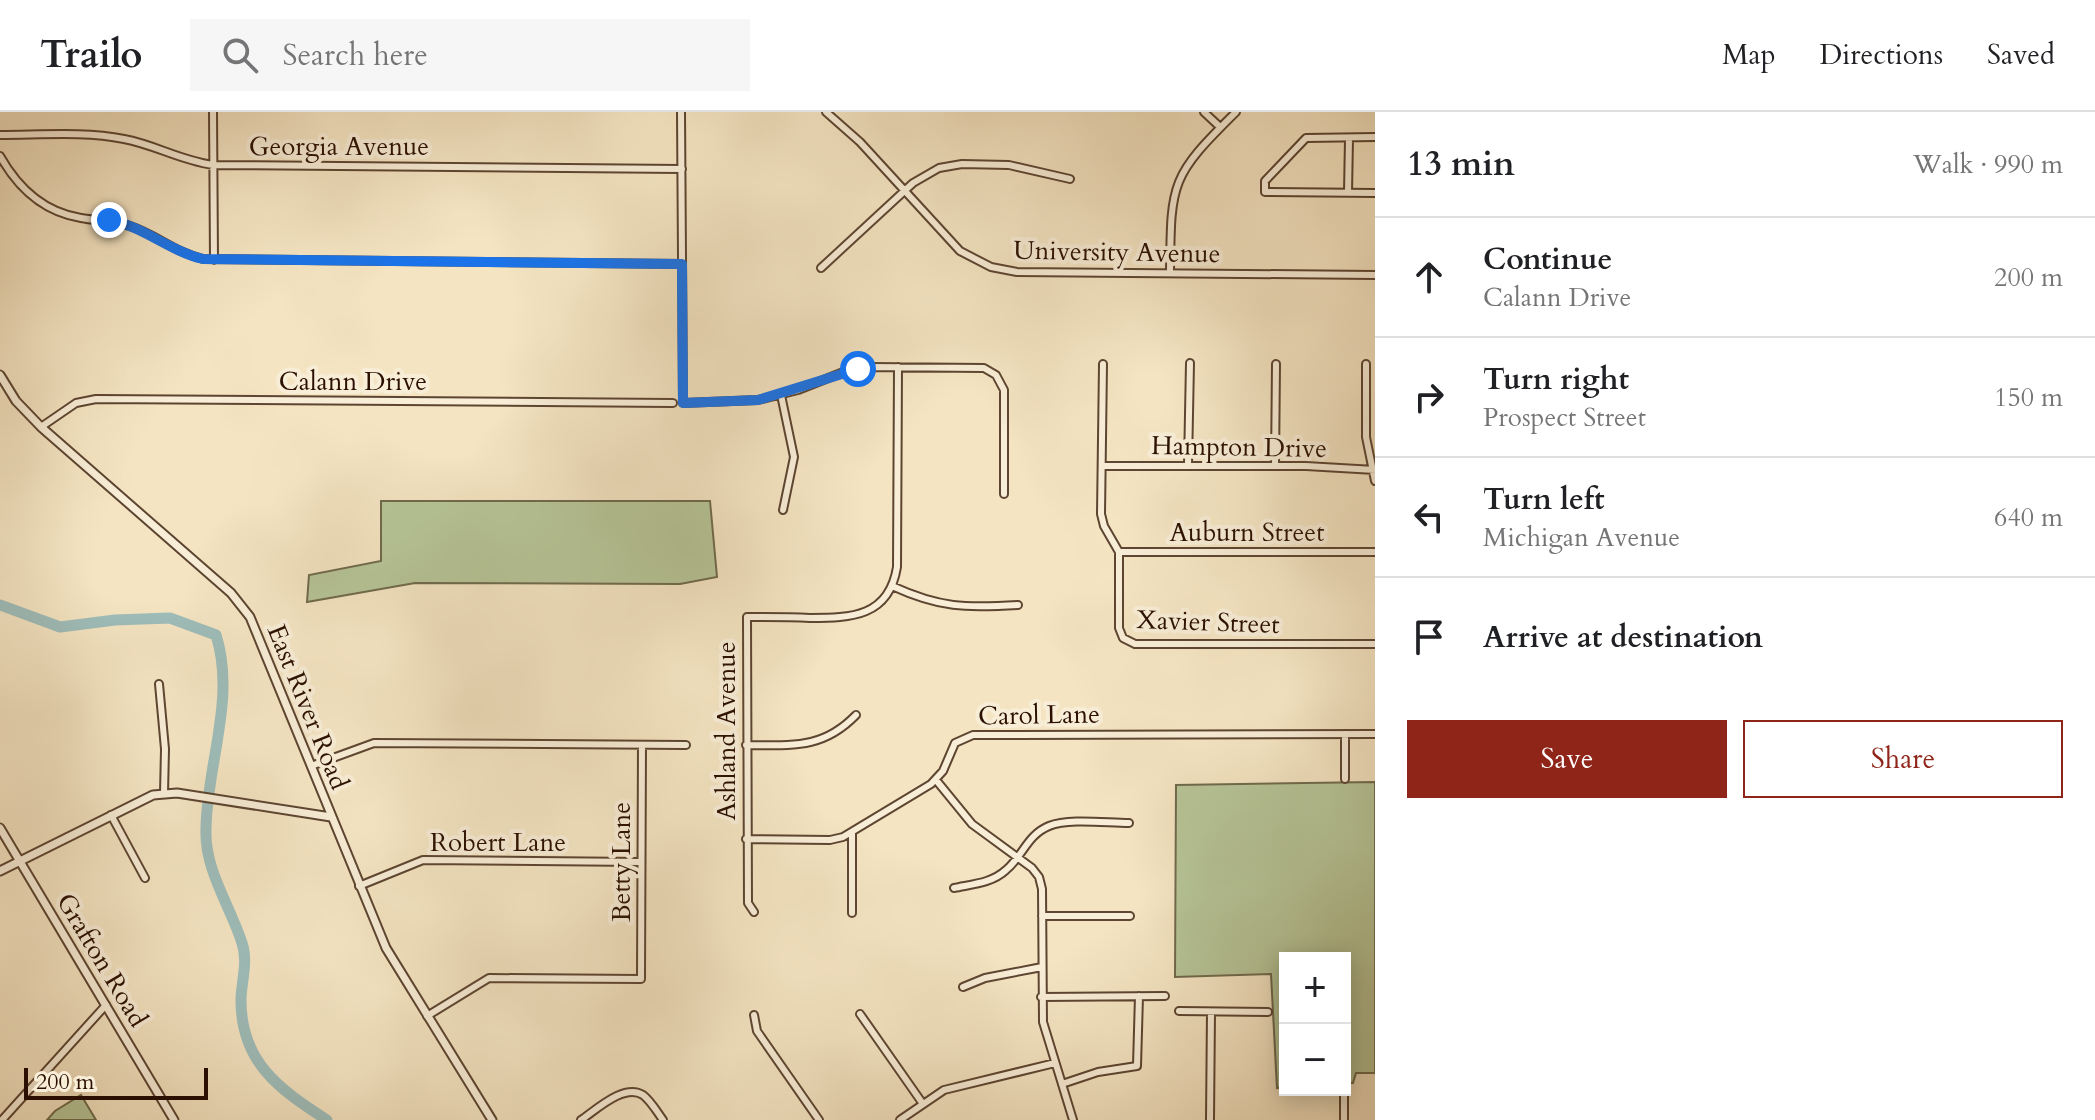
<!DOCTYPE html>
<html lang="en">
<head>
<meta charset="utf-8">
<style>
  :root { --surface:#fff; --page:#f6f6f6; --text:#202124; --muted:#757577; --line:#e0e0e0; --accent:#8f2418 }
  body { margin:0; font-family:Cardo,serif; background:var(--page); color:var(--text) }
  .controls { position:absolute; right:24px; bottom:24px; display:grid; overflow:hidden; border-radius:0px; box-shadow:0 4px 20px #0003 }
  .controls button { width:72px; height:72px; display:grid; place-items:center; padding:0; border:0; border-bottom:2px solid var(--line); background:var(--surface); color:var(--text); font:40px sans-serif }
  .scale { position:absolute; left:24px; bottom:20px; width:184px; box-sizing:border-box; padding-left:8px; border:4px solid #2b1001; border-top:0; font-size:22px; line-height:28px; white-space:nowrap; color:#2b1001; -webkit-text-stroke:6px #f8edd7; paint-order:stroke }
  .stop { position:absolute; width:24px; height:24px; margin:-18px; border:6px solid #1a73e8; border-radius:50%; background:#fff }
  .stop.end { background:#1a73e8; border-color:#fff; box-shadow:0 2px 8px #0008 }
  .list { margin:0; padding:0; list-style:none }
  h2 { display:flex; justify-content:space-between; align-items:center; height:104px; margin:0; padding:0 32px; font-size:34px }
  h2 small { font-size:26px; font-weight:400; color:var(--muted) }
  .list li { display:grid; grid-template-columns:52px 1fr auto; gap:24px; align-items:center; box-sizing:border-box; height:120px; padding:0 32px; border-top:2px solid var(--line) }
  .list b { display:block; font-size:30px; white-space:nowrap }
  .list p { margin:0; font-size:26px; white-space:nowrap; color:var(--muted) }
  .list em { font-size:26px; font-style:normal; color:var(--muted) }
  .actions { display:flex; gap:16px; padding:24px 32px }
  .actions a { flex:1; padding:18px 0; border:2px solid var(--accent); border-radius:0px; text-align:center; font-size:28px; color:var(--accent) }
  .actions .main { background:var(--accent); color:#fff }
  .icon { flex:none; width:44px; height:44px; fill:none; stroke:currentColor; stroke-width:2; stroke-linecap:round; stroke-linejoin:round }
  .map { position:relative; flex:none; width:1375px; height:1008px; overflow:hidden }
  header { display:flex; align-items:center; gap:48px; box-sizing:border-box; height:112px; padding:0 40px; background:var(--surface); border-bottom:2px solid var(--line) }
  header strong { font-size:38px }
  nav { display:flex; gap:44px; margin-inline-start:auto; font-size:28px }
  .search { width:560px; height:72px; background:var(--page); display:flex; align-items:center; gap:20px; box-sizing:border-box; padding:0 28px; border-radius:0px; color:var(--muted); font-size:30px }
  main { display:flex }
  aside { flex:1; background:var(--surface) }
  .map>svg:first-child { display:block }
  .green { fill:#b6c598; stroke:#706a4c; stroke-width:2 }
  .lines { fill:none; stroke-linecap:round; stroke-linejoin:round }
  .river { stroke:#9ebdba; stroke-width:11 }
  .minor-casing { stroke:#5d4531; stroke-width:10 }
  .tertiary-casing { stroke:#5d4531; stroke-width:11 }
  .minor { stroke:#f8edd7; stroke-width:6 }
  .tertiary { stroke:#f8edd7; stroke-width:7 }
  .route { stroke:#1a73e8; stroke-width:10 }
  .labels { text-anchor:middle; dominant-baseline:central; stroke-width:8; stroke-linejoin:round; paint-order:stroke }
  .street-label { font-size:26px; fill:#2b1001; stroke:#f8edd7 }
</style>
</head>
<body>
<header>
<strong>Trailo</strong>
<div class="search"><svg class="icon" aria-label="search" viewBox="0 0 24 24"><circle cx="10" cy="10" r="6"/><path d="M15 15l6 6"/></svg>Search here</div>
<nav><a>Map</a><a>Directions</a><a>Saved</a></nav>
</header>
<main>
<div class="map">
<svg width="1375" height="1008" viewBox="0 0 1375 1008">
  <rect width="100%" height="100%" fill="#f4e4c2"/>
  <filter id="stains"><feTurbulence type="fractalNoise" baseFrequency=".0025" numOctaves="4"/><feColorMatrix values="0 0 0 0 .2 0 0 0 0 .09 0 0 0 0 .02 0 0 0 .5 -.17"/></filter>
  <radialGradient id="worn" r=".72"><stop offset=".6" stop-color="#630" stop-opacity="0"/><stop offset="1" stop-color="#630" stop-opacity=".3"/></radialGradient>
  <!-- green -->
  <path class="green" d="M 381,389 L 710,389 L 717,465 L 680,472 L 415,471 L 307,490 L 309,463 L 381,449 Z
    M 1375,670 L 1375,961 L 1356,961 L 1353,971 L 1345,971 L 1345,846 L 1285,846 L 1285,975 L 1277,976 L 1271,862 L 1175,865 L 1176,673 Z
    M 81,983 L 96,1008 L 47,1008 L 55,999 Z"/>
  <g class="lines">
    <!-- river -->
    <path class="river" d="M 0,493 L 60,515 L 115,508 L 170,506 L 216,523 C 236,586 207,652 206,716 C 204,758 230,793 242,831 C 248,849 242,867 241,886 C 240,950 279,977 327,1008"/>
    <defs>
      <path id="minor" d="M 213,0 L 214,148
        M 681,0 L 683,291 L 758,288 L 798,278 L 846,259 L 871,255 L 984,256 L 996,263 L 1004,278 L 1004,382
        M 826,0 L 860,30 L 960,139 L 991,155 L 1017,160 L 1375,163
        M 1204,0 L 1220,15
        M 0,23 C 40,23 85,19 124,27 C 156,33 179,48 213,53 L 682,57
        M 1375,25 L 1306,26 L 1265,69 L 1265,80 L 1375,81
        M 0,44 C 18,76 43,100 81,106 C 97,109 114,108 130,114 C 157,123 174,140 203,147 L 682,152
        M 1348,80 L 1349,27
        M 821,156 L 913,71 L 939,56 L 962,52 L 1009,53 L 1070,67
        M 1170,161 C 1171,70 1170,65 1236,0
        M 1103,252 L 1101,402 L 1104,414 L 1119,440 L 1119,516 L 1123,526 L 1135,532 L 1375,532
        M 1366,252 L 1366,325 L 1375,369
        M 781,283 L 794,345 L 783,398
        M 41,315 L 76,291 L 96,287 L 673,291
        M 1188,353 L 1190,251
        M 1275,353 L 1276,252
        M 1102,354 L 1306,354 L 1375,358
        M 1119,440 L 1375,440
        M 892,474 C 940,496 965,496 1018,493
        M 159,572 L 165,637 L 164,682
        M 1345,622 L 1345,667
        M 746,633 C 791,633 822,638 856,603
        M 311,654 L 374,631 L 686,633
        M 936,668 L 972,712 L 1032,756 L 1039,765 L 1042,777 L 1043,910 L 1073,1008
        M 111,703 L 145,766
        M 746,727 L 830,728 L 843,725 L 931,672 L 943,659 L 955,631 L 973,623 L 1375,622
        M 359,774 L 423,748 L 641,750
        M 954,776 C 973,772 992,771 1006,758 C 1023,744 1027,723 1049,714 C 1069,706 1106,711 1129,711
        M 754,800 L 748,791 L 747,505 C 768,505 789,505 810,506 C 851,506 889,505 897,455 L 898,255
        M 852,801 L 852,721
        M 1042,804 L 1130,804
        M 963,875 L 985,866 L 1042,855
        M 1041,885 L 1165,884
        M 1179,899 L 1268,900
        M 860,902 L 923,992
        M 754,903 L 757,919 L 819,1008
        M 427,904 L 489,866 L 641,867 L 642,633
        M 1062,972 L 1098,960 L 1137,954 L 1139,884
        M 2,1008 L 106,893
        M 581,1008 C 596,998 624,971 643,983 C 651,989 657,1000 663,1008
        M 900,1008 L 944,978 L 1055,951
        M 1210,1008 L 1211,900
        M 1344,1008 L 1344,978"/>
      <path id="tertiary" d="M 0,263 L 16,289 L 41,315 L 231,481 L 250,505 L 386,836 L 492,1008
        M 0,716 L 174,1008
        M 0,759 L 153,683 L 177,681 L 331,705"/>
    </defs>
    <!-- minor casing -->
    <use href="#minor" class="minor-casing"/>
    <!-- tertiary casing -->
    <use href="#tertiary" class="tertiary-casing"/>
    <!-- minor -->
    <use href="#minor" class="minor"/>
    <!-- tertiary -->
    <use href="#tertiary" class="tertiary"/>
  </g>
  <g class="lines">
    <!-- route -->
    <path class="route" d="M 109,108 C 143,114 169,139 203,147 L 682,152 L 683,291 L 758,288 L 858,257"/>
  </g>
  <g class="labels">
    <!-- street labels -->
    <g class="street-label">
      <text x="339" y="34">Georgia Avenue</text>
      <text transform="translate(1117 140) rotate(1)">University Avenue</text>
      <text x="353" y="269">Calann Drive</text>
      <text transform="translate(1239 335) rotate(1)">Hampton Drive</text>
      <text x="1247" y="420">Auburn Street</text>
      <text transform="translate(1208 510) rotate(2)">Xavier Street</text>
      <text transform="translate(308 595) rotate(68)">East River Road</text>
      <text transform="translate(1039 603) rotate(-1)">Carol Lane</text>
      <text transform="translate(726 619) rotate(-90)">Ashland Avenue</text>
      <text x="498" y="730">Robert Lane</text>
      <text transform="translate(621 750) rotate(-90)">Betty Lane</text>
      <text transform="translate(102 848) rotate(59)">Grafton Road</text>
    </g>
  </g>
  <rect width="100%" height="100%" filter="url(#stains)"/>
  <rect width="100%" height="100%" fill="url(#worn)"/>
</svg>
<div class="controls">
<button>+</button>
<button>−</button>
</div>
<div class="scale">200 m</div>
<div class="stop" style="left:858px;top:257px"></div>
<div class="stop end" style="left:109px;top:108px"></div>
</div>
<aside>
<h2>13 min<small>Walk · 990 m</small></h2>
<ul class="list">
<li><svg class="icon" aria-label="ahead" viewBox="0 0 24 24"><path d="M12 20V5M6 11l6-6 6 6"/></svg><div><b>Continue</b><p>Calann Drive</p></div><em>200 m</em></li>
<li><svg class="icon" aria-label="right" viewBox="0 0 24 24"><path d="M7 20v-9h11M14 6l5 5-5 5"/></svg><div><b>Turn right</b><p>Prospect Street</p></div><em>150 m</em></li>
<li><svg class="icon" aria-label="left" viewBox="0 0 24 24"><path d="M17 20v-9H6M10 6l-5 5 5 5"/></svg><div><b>Turn left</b><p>Michigan Avenue</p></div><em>640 m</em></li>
<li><svg class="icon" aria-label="arrive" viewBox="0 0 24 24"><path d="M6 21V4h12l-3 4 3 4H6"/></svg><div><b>Arrive at destination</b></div></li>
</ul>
<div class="actions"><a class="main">Save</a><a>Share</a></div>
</aside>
</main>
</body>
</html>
